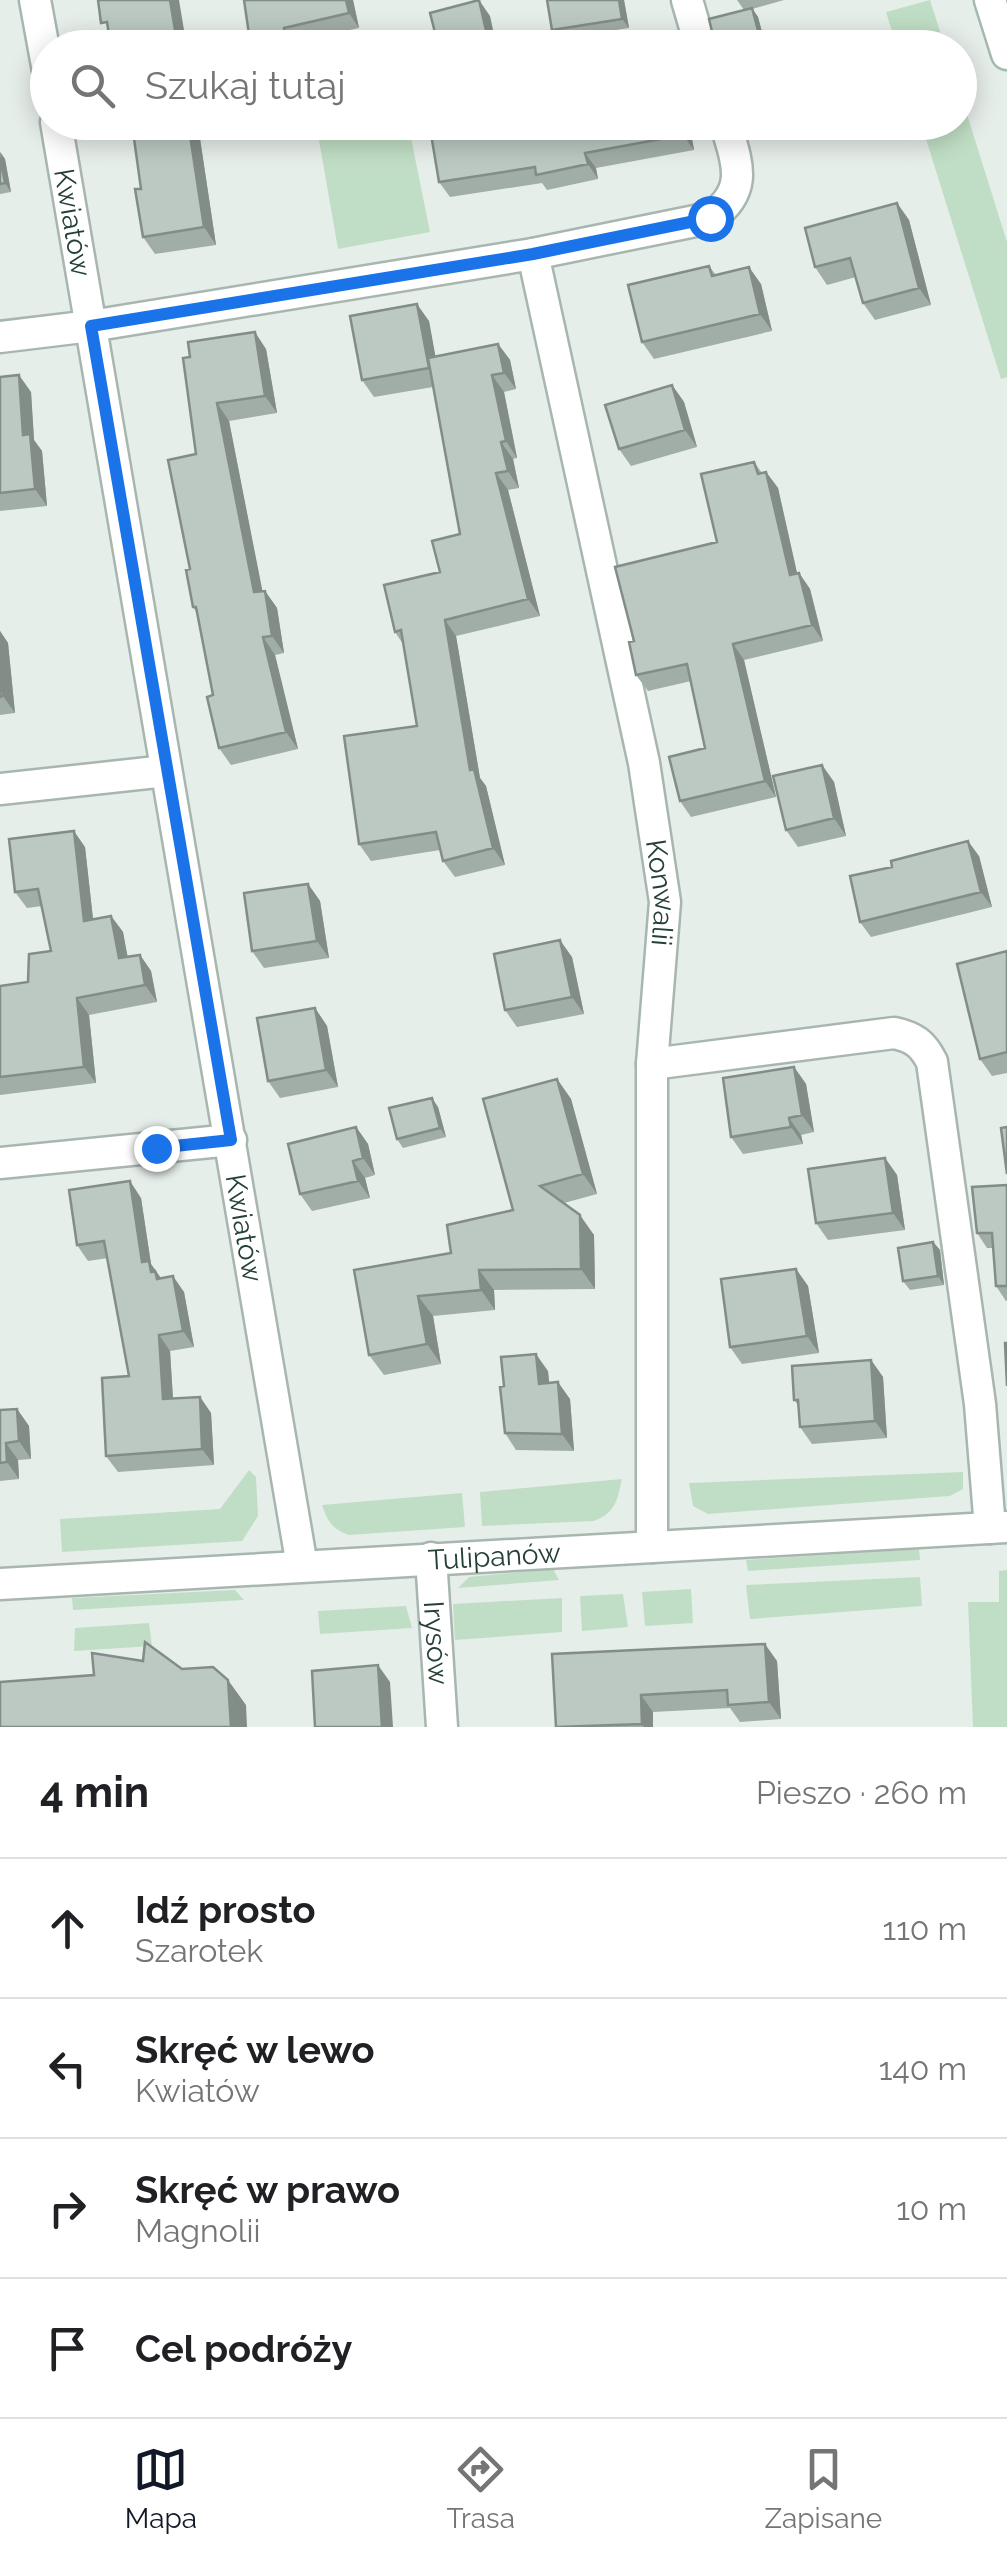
<!DOCTYPE html>
<html lang="pl">
<head>
<meta charset="utf-8">
<style>
  :root { --surface:#fff; --page:#f6f6f6; --text:#202124; --muted:#757577; --line:#e0e0e0; --accent:#111827 }
  body { margin:0; font-family:Raleway,sans-serif; background:var(--page); color:var(--text) }
  .stop { position:absolute; width:30px; height:30px; margin:-22px; border:8px solid #1a73e8; border-radius:50%; background:#fff }
  .stop.end { background:#1a73e8; border-color:#fff; box-shadow:0 2px 10px #0008 }
  .list { margin:0; padding:0; list-style:none }
  h2 { display:flex; justify-content:space-between; align-items:center; height:130px; margin:0; padding:0 40px; font-size:42px }
  h2 small { font-size:32px; font-weight:400; color:var(--muted) }
  .list li { display:grid; grid-template-columns:65px 1fr auto; gap:30px; align-items:center; box-sizing:border-box; height:140px; padding:0 40px; border-top:2px solid var(--line) }
  .list b { display:block; font-size:38px; white-space:nowrap }
  .list p { margin:0; font-size:32px; white-space:nowrap; color:var(--muted) }
  .list em { font-size:32px; font-style:normal; color:var(--muted) }
  .icon { flex:none; width:55px; height:55px; fill:none; stroke:currentColor; stroke-width:2; stroke-linecap:round; stroke-linejoin:round }
  .map { position:relative; flex:none; width:1007px; height:1727px; overflow:hidden }
  .search { position:absolute; background:var(--surface); box-shadow:0 5px 25px #0003; left:30px; right:30px; top:30px; height:110px; display:flex; align-items:center; gap:25px; box-sizing:border-box; padding:0 35px; border-radius:55px; color:var(--muted); font-size:38px }
  .sheet { height:690px; background:var(--surface) }
  nav { display:flex; justify-content:space-around; align-items:center; box-sizing:border-box; height:140px; border-top:2px solid var(--line); background:var(--surface); font-size:28px; color:var(--muted) }
  nav a { display:grid; justify-items:center; gap:5px }
  nav .on { color:var(--accent) }
  .map>svg:first-child { display:block }
  .green { fill:#c0dec5 }
  .lines { fill:none; stroke-linecap:round; stroke-linejoin:round }
  .minor-casing { stroke:#a8b6b0; stroke-width:35 }
  .secondary-casing { stroke:#a5b9b0; stroke-width:35 }
  .minor { stroke:#fff; stroke-width:30 }
  .secondary { stroke:#fff; stroke-width:30 }
  .wall { fill:#a1ada7 }
  .shaded-wall { fill:#838d88 }
  .building { fill:#bbc9c2; stroke:#838d88; stroke-width:2.5 }
  .route { stroke:#1a73e8; stroke-width:12 }
  .labels { text-anchor:middle; dominant-baseline:central; stroke-width:10; stroke-linejoin:round; paint-order:stroke }
  .street-label { font-size:28px; fill:#254035; stroke:#f7fbf8 }
</style>
</head>
<body>
<div class="map">
<svg width="1007" height="1727" viewBox="0 0 1007 1727">
  <rect width="100%" height="100%" fill="#e6eeea"/>
  <!-- green -->
  <path class="green" d="M 930,0 L 945,47 L 897,47 L 886,12 Z
    M 960,92 L 1007,242 L 1007,377 L 1001,379 L 921,123 L 960,122 Z
    M 316,123 L 408,123 L 430,232 L 338,249 Z
    M 249,1470 L 256,1477 L 258,1516 L 242,1541 L 62,1552 L 60,1519 L 220,1509 Z
    M 963,1472 L 963,1489 L 950,1496 L 708,1514 L 693,1506 L 689,1483 Z
    M 622,1479 C 617,1501 616,1512 594,1521 L 482,1526 L 480,1492 Z
    M 462,1493 L 465,1527 L 349,1535 C 332,1529 328,1522 322,1505 Z
    M 919,1549 L 920,1560 L 748,1571 L 746,1560 Z
    M 553,1569 L 559,1580 L 458,1588 L 469,1577 Z
    M 1007,1570 L 1007,1727 L 973,1727 L 968,1602 L 999,1602 L 999,1571 Z
    M 920,1577 L 922,1606 L 750,1619 L 746,1585 Z
    M 691,1589 L 693,1623 L 645,1626 L 642,1592 Z
    M 235,1590 L 244,1600 L 73,1610 L 72,1598 Z
    M 623,1594 L 628,1627 L 582,1631 L 580,1596 Z
    M 562,1598 L 562,1632 L 455,1640 L 453,1604 Z
    M 406,1606 L 412,1628 L 320,1634 L 318,1611 Z
    M 149,1623 L 152,1646 L 74,1651 L 75,1628 Z"/>
  <g class="lines">
    <defs>
      <g id="minor">
        <path d="M 35,0 L 48,71"/>
        <path d="M 687,0 L 701,48"/>
        <path id="s1" d="M 56,122 L 302,1566"/>
        <path id="s2" d="M 533,254 L 644,763 L 665,902 L 652,1064 L 652,1547"/>
        <path d="M 0,337 L 91,326 L 533,254 L 710,218 C 750,190 737,163 725,122"/>
        <path d="M 0,789 L 166,771"/>
        <path d="M 652,1064 L 894,1033 C 914,1037 923,1044 932,1062 L 980,1404 L 990,1528"/>
        <path d="M 0,1163 L 231,1140"/>
        <path id="s3" d="M 431,1558 L 442,1727"/>
        <path id="s4" d="M 0,1584 L 1007,1527"/>
      </g>
      <path id="secondary" d="M 990,0 L 1007,54"/>
    </defs>
    <!-- minor casing -->
    <use href="#minor" class="minor-casing"/>
    <!-- secondary casing -->
    <use href="#secondary" class="secondary-casing"/>
    <!-- minor -->
    <use href="#minor" class="minor"/>
    <!-- secondary -->
    <use href="#secondary" class="secondary"/>
  </g>
  <!-- wall -->
  <path class="wall" d="M 244,0 L 353,0 L 359,28 L 294,42 L 295,48 L 251,48 Z
    M 547,0 L 624,0 L 629,28 L 558,39 L 552,30 Z
    M 737,0 L 784,0 L 752,9 L 758,17 L 766,47 L 716,48 L 744,10 Z
    M 124,122 L 211,122 L 212,129 L 199,132 L 216,245 L 155,254 L 143,237 L 141,189 L 134,140 Z
    M 429,122 L 689,122 L 694,150 L 596,168 L 598,179 L 547,190 L 542,183 L 450,197 L 439,182 Z
    M 0,152 L 5,159 L 11,192 L 0,194 Z
    M 897,203 L 909,220 L 931,305 L 875,320 L 863,303 L 856,277 L 827,285 L 815,267 Z
    M 709,266 L 716,275 L 761,284 L 772,331 L 654,359 L 642,342 Z
    M 429,321 L 435,357 L 498,344 L 510,360 L 516,389 L 504,392 L 517,458 L 513,459 L 519,488 L 508,490 L 540,616 L 456,636 L 480,778 L 486,786 L 505,865 L 455,877 L 443,861 L 440,850 L 371,861 L 359,844 L 417,726 L 403,644 L 395,632 L 440,572 L 460,534 L 433,387 L 374,397 L 362,380 Z
    M 266,349 L 277,413 L 229,421 L 262,591 L 265,591 L 277,608 L 284,653 L 275,655 L 298,749 L 231,765 L 219,748 L 213,695 L 197,613 L 193,607 L 190,569 L 196,454 L 183,358 Z
    M 0,377 L 31,392 L 34,440 L 42,451 L 47,506 L 0,511 Z
    M 672,385 L 684,402 L 697,447 L 631,466 L 619,449 Z
    M 754,462 L 762,473 L 766,472 L 778,488 L 797,573 L 799,573 L 810,589 L 823,641 L 744,660 L 776,797 L 691,817 L 680,801 L 705,748 L 691,681 L 648,691 L 636,675 L 634,641 L 717,542 Z
    M 0,631 L 8,643 L 15,713 L 0,715 Z
    M 822,765 L 834,782 L 846,836 L 798,847 L 786,830 Z
    M 85,847 L 93,919 L 111,916 L 123,932 L 127,957 L 140,955 L 151,971 L 157,1002 L 89,1015 L 96,1083 L 0,1095 L 0,986 L 28,982 L 51,951 L 42,906 L 27,908 L 15,892 Z
    M 979,856 L 992,907 L 871,937 L 860,922 L 892,867 Z
    M 308,884 L 320,901 L 329,958 L 264,968 L 252,951 Z
    M 1007,951 L 1007,1073 L 992,1076 L 980,1059 Z
    M 572,957 L 584,1014 L 517,1027 L 505,1010 Z
    M 315,1008 L 327,1026 L 338,1087 L 280,1098 L 268,1081 Z
    M 794,1067 L 806,1084 L 814,1132 L 801,1135 L 803,1144 L 743,1154 L 731,1137 Z
    M 557,1079 L 571,1099 L 597,1194 L 564,1203 L 594,1235 L 595,1289 L 494,1290 L 495,1310 L 433,1316 L 441,1364 L 384,1375 L 369,1355 L 451,1253 L 513,1210 Z
    M 438,1107 L 446,1137 L 403,1148 L 397,1139 Z
    M 356,1127 L 368,1144 L 375,1175 L 365,1178 L 370,1198 L 312,1211 L 300,1194 Z
    M 885,1158 L 897,1175 L 905,1230 L 828,1240 L 816,1223 Z
    M 1007,1185 L 1007,1301 L 1006,1301 L 996,1286 L 993,1248 L 987,1248 L 977,1233 Z
    M 141,1198 L 151,1264 L 161,1278 L 184,1292 L 194,1347 L 170,1351 L 173,1398 L 200,1397 L 211,1413 L 214,1465 L 118,1472 L 106,1456 L 129,1376 L 108,1258 L 88,1261 L 77,1245 Z
    M 933,1242 L 940,1250 L 944,1285 L 910,1290 L 903,1281 Z
    M 796,1269 L 808,1286 L 819,1353 L 742,1364 L 730,1347 Z
    M 871,1360 L 883,1377 L 887,1438 L 812,1444 L 800,1427 L 799,1406 L 794,1400 Z
    M 548,1371 L 549,1383 L 570,1399 L 574,1451 L 516,1450 L 505,1433 Z
    M 17,1409 L 29,1426 L 31,1459 L 18,1460 L 19,1479 L 0,1481 L 0,1410 Z
    M 552,1654 L 777,1661 L 781,1719 L 740,1722 L 730,1708 L 653,1712 L 653,1727 L 556,1727 Z"/>
  <!-- shaded-wall -->
  <path class="shaded-wall" d="M 170,0 L 179,0 L 187,48 L 178,48 Z
    M 346,0 L 353,0 L 359,28 L 349,13 Z
    M 479,0 L 490,16 L 497,48 L 490,48 Z
    M 619,0 L 624,0 L 629,28 L 622,19 Z
    M 752,8 L 758,17 L 766,47 L 760,38 Z
    M 284,28 L 294,42 L 295,48 L 288,48 Z
    M 188,122 L 192,122 L 199,132 L 216,245 L 204,227 Z
    M 681,122 L 689,122 L 694,150 L 683,135 Z
    M 0,152 L 5,159 L 11,192 L 5,183 Z
    M 585,153 L 596,168 L 598,179 L 588,164 Z
    M 897,203 L 909,220 L 931,305 L 919,288 Z
    M 749,267 L 761,284 L 772,331 L 760,314 Z
    M 417,304 L 429,321 L 441,386 L 429,368 Z
    M 255,332 L 266,349 L 277,413 L 265,396 Z
    M 498,344 L 510,360 L 516,389 L 504,373 Z
    M 19,375 L 31,392 L 34,440 L 42,451 L 47,506 L 35,489 L 23,435 Z
    M 492,375 L 504,392 L 517,458 L 506,441 Z
    M 672,385 L 684,402 L 697,447 L 685,430 Z
    M 217,403 L 229,421 L 266,609 L 254,592 Z
    M 501,442 L 513,459 L 519,488 L 508,471 Z
    M 766,472 L 778,488 L 801,591 L 790,575 Z
    M 496,473 L 508,490 L 540,616 L 528,599 Z
    M 799,573 L 810,589 L 823,641 L 812,625 Z
    M 265,591 L 277,608 L 284,653 L 272,636 Z
    M 445,620 L 456,636 L 480,778 L 486,786 L 505,865 L 493,848 L 470,770 Z
    M 0,631 L 8,643 L 15,713 L 3,696 L 0,663 Z
    M 263,637 L 275,655 L 298,749 L 286,732 Z
    M 733,644 L 744,660 L 776,797 L 765,781 Z
    M 822,765 L 834,782 L 846,836 L 834,818 Z
    M 74,831 L 85,847 L 95,937 L 84,921 Z
    M 968,841 L 979,856 L 992,907 L 981,892 Z
    M 308,884 L 320,901 L 329,958 L 317,941 Z
    M 111,916 L 123,932 L 131,974 L 119,958 Z
    M 560,940 L 572,957 L 584,1014 L 572,997 Z
    M 140,955 L 151,971 L 157,1002 L 145,985 Z
    M 77,998 L 89,1015 L 96,1083 L 84,1067 Z
    M 315,1008 L 327,1026 L 338,1087 L 326,1070 Z
    M 794,1067 L 806,1084 L 814,1132 L 802,1115 Z
    M 557,1079 L 571,1099 L 597,1194 L 583,1174 Z
    M 432,1098 L 438,1107 L 446,1137 L 440,1128 Z
    M 789,1118 L 801,1135 L 803,1144 L 791,1127 Z
    M 356,1127 L 368,1144 L 375,1175 L 363,1158 Z
    M 885,1158 L 897,1175 L 905,1230 L 893,1213 Z
    M 353,1161 L 365,1178 L 370,1198 L 358,1181 Z
    M 130,1181 L 141,1198 L 151,1264 L 160,1277 L 168,1295 L 142,1262 Z
    M 580,1215 L 594,1235 L 595,1289 L 581,1269 Z
    M 933,1242 L 940,1250 L 944,1285 L 938,1276 Z
    M 796,1269 L 808,1286 L 819,1353 L 807,1336 Z
    M 479,1270 L 494,1290 L 495,1310 L 481,1290 Z
    M 173,1276 L 184,1292 L 194,1347 L 183,1331 Z
    M 418,1296 L 433,1316 L 441,1364 L 427,1344 Z
    M 159,1335 L 170,1351 L 174,1416 L 163,1399 Z
    M 536,1354 L 548,1371 L 551,1401 L 539,1384 Z
    M 871,1360 L 883,1377 L 887,1438 L 875,1421 Z
    M 558,1382 L 570,1399 L 574,1451 L 562,1434 Z
    M 200,1397 L 211,1413 L 214,1465 L 202,1449 Z
    M 17,1409 L 29,1426 L 31,1459 L 19,1441 Z
    M 6,1443 L 18,1460 L 19,1479 L 7,1462 Z
    M 765,1644 L 777,1661 L 781,1719 L 769,1702 Z
    M 378,1665 L 390,1682 L 393,1727 L 382,1727 Z
    M 228,1680 L 246,1705 L 247,1727 L 231,1727 Z
    M 641,1695 L 653,1712 L 653,1727 L 644,1727 L 642,1724 Z"/>
  <!-- building -->
  <path class="building" d="M 98,0 L 170,0 L 178,48 L 111,48 L 107,22 L 101,23 Z
    M 244,0 L 346,0 L 349,13 L 284,28 L 287,47 L 251,48 Z
    M 479,0 L 490,48 L 439,48 L 430,13 Z
    M 547,0 L 619,0 L 622,19 L 552,30 Z
    M 752,8 L 760,38 L 728,48 L 716,48 L 709,19 Z
    M 124,122 L 188,122 L 204,227 L 143,237 L 135,189 L 141,189 L 132,124 L 124,126 Z
    M 429,122 L 681,122 L 683,135 L 585,153 L 588,164 L 536,175 L 535,167 L 439,182 Z
    M 0,157 L 5,183 L 0,184 Z
    M 897,203 L 919,288 L 863,303 L 850,258 L 815,267 L 805,228 Z
    M 709,266 L 712,276 L 749,267 L 760,314 L 642,342 L 628,285 Z
    M 417,304 L 429,368 L 362,380 L 350,316 Z
    M 255,332 L 265,396 L 217,403 L 254,592 L 265,591 L 272,636 L 263,637 L 286,732 L 219,748 L 207,697 L 213,695 L 196,607 L 193,607 L 186,570 L 190,569 L 168,460 L 196,454 L 183,358 L 190,357 L 188,342 Z
    M 498,344 L 504,373 L 492,375 L 506,441 L 501,442 L 508,471 L 496,473 L 528,599 L 445,620 L 470,770 L 474,769 L 493,848 L 443,861 L 436,832 L 359,844 L 344,736 L 417,726 L 401,630 L 395,632 L 384,585 L 440,572 L 432,541 L 460,534 L 428,358 Z
    M 19,375 L 23,435 L 30,434 L 35,489 L 0,493 L 0,377 Z
    M 672,385 L 685,430 L 619,449 L 605,405 Z
    M 754,462 L 758,474 L 766,472 L 790,575 L 799,573 L 812,625 L 733,644 L 765,781 L 680,801 L 669,757 L 705,748 L 687,664 L 636,675 L 629,642 L 634,641 L 615,567 L 717,542 L 701,474 Z
    M 0,663 L 3,696 L 0,697 Z
    M 822,765 L 834,818 L 786,830 L 773,776 Z
    M 74,831 L 84,921 L 111,916 L 119,958 L 140,955 L 145,985 L 77,998 L 84,1067 L 0,1077 L 0,986 L 28,982 L 29,954 L 51,951 L 38,889 L 15,892 L 9,839 Z
    M 968,841 L 981,892 L 860,922 L 850,876 L 892,867 L 891,861 Z
    M 308,884 L 317,941 L 252,951 L 244,893 Z
    M 560,940 L 572,997 L 505,1010 L 494,954 Z
    M 1007,951 L 1007,1052 L 980,1059 L 957,964 Z
    M 315,1008 L 326,1070 L 268,1081 L 257,1018 Z
    M 794,1067 L 802,1115 L 789,1118 L 791,1127 L 731,1137 L 723,1078 Z
    M 557,1079 L 583,1174 L 540,1186 L 580,1215 L 581,1269 L 479,1270 L 481,1290 L 418,1296 L 427,1344 L 369,1355 L 354,1270 L 451,1253 L 447,1225 L 513,1210 L 483,1099 Z
    M 432,1098 L 440,1128 L 397,1139 L 389,1108 Z
    M 356,1127 L 363,1158 L 353,1161 L 358,1181 L 300,1194 L 288,1144 Z
    M 1007,1127 L 1007,1174 L 1001,1128 Z
    M 885,1158 L 893,1213 L 816,1223 L 808,1169 Z
    M 130,1181 L 142,1262 L 149,1261 L 151,1272 L 155,1271 L 157,1279 L 173,1276 L 183,1331 L 159,1335 L 163,1399 L 200,1397 L 202,1449 L 106,1456 L 102,1378 L 129,1376 L 104,1241 L 77,1245 L 69,1190 Z
    M 1007,1185 L 1007,1286 L 996,1286 L 992,1233 L 977,1233 L 972,1187 Z
    M 933,1242 L 938,1276 L 903,1281 L 898,1248 Z
    M 796,1269 L 807,1336 L 730,1347 L 721,1279 Z
    M 1005,1343 L 1007,1343 L 1007,1386 Z
    M 536,1354 L 539,1384 L 558,1382 L 562,1434 L 505,1433 L 500,1387 L 504,1386 L 501,1357 Z
    M 871,1360 L 875,1421 L 800,1427 L 798,1400 L 794,1400 L 792,1366 Z
    M 17,1409 L 19,1441 L 6,1443 L 7,1462 L 0,1463 L 0,1410 Z
    M 145,1642 L 182,1669 L 213,1667 L 228,1680 L 231,1727 L 0,1727 L 0,1682 L 94,1675 L 92,1653 L 143,1661 Z
    M 765,1644 L 769,1702 L 728,1705 L 727,1690 L 641,1695 L 642,1724 L 556,1727 L 552,1654 Z
    M 378,1665 L 382,1727 L 315,1727 L 312,1671 Z"/>
  <g class="lines">
    <!-- route -->
    <path class="route" d="M 156,1148 L 231,1140 L 91,326 L 533,254 L 710,218"/>
  </g>
  <g class="labels">
    <!-- street labels -->
    <g class="street-label">
      <text stroke="none"><textPath href="#s1" startOffset="102">Kwiatów</textPath></text>
      <text stroke="none"><textPath href="#s2" startOffset="652">Konwalii</textPath></text>
      <text stroke="none"><textPath href="#s1" startOffset="1122">Kwiatów</textPath></text>
      <text stroke="none"><textPath href="#s4" startOffset="495">Tulipanów</textPath></text>
      <text stroke="none"><textPath href="#s3" startOffset="85">Irysów</textPath></text>
    </g>
  </g>
</svg>
<div class="stop" style="left:710px;top:218px"></div>
<div class="stop end" style="left:156px;top:1148px"></div>
<div class="search"><svg class="icon" aria-label="search" viewBox="0 0 24 24"><circle cx="10" cy="10" r="6"/><path d="M15 15l6 6"/></svg>Szukaj tutaj</div>
</div>
<section class="sheet">
<h2>4 min<small>Pieszo · 260 m</small></h2>
<ul class="list">
<li><svg class="icon" aria-label="ahead" viewBox="0 0 24 24"><path d="M12 20V5M6 11l6-6 6 6"/></svg><div><b>Idź prosto</b><p>Szarotek</p></div><em>110 m</em></li>
<li><svg class="icon" aria-label="left" viewBox="0 0 24 24"><path d="M17 20v-9H6M10 6l-5 5 5 5"/></svg><div><b>Skręć w lewo</b><p>Kwiatów</p></div><em>140 m</em></li>
<li><svg class="icon" aria-label="right" viewBox="0 0 24 24"><path d="M7 20v-9h11M14 6l5 5-5 5"/></svg><div><b>Skręć w prawo</b><p>Magnolii</p></div><em>10 m</em></li>
<li><svg class="icon" aria-label="arrive" viewBox="0 0 24 24"><path d="M6 21V4h12l-3 4 3 4H6"/></svg><div><b>Cel podróży</b></div></li>
</ul>
</section>
<nav>
<a class="on"><svg class="icon" aria-label="map" viewBox="0 0 24 24"><path d="M3 6l6-2 6 2 6-2v14l-6 2-6-2-6 2zM9 4v14M15 6v14"/></svg>Mapa</a>
<a><svg class="icon" aria-label="directions" viewBox="0 0 24 24"><path d="M12 3l9 9-9 9-9-9zM9 14v-3h6M13 9l2 2-2 2"/></svg>Trasa</a>
<a><svg class="icon" aria-label="saved" viewBox="0 0 24 24"><path d="M7 4h10v16l-5-4-5 4z"/></svg>Zapisane</a>
</nav>
</body>
</html>
